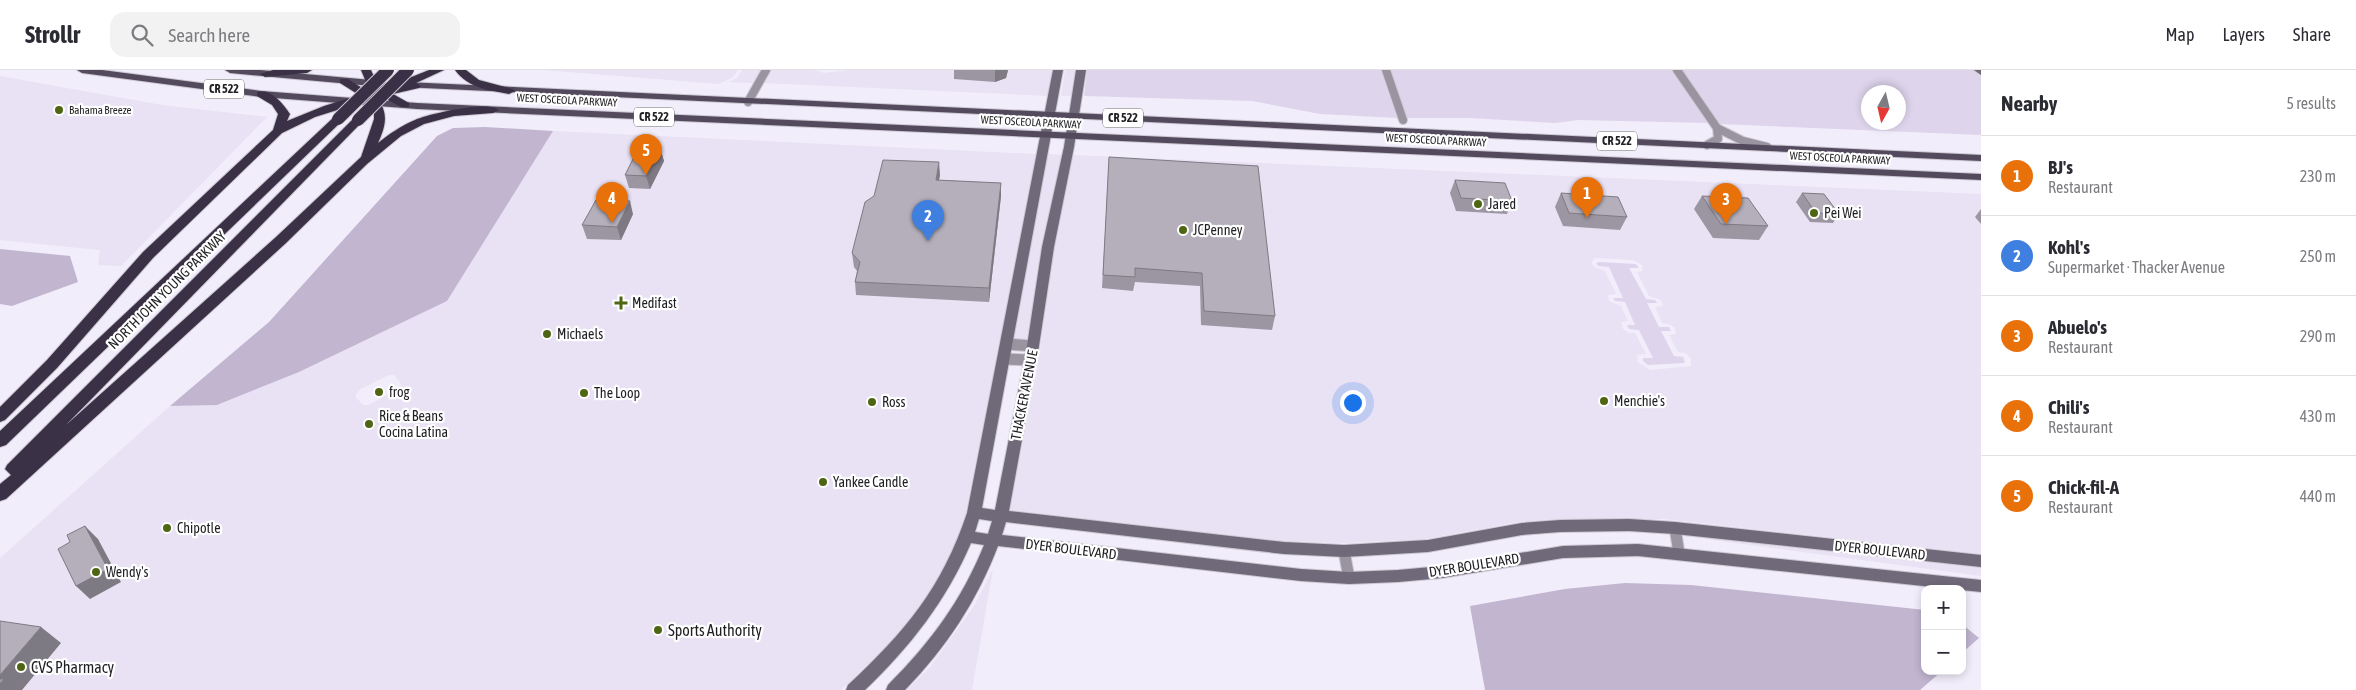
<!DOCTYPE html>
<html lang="en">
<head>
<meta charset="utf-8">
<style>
  :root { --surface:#fff; --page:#f2f2f3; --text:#2b2b33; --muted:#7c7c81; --line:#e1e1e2; --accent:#b45309 }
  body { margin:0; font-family:"Asap Condensed",sans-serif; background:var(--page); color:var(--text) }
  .controls { position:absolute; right:15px; bottom:15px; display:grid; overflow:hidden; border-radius:10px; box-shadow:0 2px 8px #0003 }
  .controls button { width:45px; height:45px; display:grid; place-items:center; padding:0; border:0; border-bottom:1px solid var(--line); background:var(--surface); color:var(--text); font:25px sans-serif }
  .compass { position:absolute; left:1861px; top:15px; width:45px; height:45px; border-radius:50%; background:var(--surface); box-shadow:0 2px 8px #0003; rotate:188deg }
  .you { position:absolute; left:1352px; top:332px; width:18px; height:18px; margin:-12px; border:4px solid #fff; border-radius:50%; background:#1a73e8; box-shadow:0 0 0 8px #1a73e833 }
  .badge { display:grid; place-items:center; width:32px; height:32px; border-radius:50%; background:var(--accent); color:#fff; font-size:16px; font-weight:700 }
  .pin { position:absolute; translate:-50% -41px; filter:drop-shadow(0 1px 2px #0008) }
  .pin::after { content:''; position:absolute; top:26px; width:18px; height:15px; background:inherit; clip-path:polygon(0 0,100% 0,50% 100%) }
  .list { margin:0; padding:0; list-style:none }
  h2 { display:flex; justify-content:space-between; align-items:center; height:65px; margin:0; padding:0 20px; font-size:21px }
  h2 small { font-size:16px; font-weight:400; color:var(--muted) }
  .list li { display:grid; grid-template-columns:32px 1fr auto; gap:15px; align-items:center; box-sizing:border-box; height:80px; padding:0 20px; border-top:1px solid var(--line) }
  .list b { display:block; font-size:19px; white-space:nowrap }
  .list p { margin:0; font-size:16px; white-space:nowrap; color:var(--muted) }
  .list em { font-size:16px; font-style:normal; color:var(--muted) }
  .icon { flex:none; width:28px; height:28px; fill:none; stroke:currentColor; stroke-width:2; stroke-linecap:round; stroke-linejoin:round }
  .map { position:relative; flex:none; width:1981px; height:620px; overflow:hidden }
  header { display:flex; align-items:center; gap:30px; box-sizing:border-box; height:70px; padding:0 25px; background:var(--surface); border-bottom:1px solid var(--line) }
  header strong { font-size:24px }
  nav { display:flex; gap:28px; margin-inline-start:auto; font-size:18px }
  .search { width:350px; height:45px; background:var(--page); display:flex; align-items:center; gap:12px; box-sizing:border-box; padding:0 18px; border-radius:15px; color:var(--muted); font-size:19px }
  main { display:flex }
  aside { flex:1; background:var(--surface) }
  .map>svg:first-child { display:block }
  .built { fill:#e9e1f4; fill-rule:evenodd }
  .green { fill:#ded4ec; fill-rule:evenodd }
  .water { fill:#c1b5d0 }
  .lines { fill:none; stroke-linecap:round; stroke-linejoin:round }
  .street-far1-casing { stroke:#ccc8d3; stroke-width:10 }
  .street-casing { stroke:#ccc8d3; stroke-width:13 }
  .secondary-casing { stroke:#ccc8d3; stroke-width:2 }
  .primary-casing { stroke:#ccc8d3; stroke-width:2 }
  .highway-casing { stroke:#ccc8d3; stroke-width:2 }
  .street-far1 { stroke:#9994a0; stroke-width:8 }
  .street { stroke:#9994a0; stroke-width:11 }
  .secondary { fill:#706979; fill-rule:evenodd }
  .primary { fill:#534a5e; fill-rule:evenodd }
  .highway { fill:#3b3147; fill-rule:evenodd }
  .highway-bridge-casing { stroke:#ccc8d3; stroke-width:14; stroke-linecap:butt }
  .highway-bridge { stroke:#3b3147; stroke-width:12 }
  .wall { fill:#9b96a1 }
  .shaded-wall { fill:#7e7a83 }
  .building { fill:#b4afbb; stroke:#7e7a83 }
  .poi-dot { fill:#4e6513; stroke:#fff; stroke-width:2 }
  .labels { text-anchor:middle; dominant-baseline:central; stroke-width:4.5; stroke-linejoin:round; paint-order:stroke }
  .far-street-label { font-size:11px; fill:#1f1e22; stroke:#fff }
  .far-poi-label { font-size:11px; fill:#1f1e22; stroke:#fff; text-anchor:start }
  .shield { fill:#fff; stroke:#626264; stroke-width:1 }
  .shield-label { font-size:12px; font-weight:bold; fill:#1f1e22 }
  .poi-label { font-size:14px; fill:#1f1e22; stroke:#fff; text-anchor:start }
  .street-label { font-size:14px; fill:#1f1e22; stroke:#fff }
  .near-poi-label { font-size:16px; fill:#1f1e22; stroke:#fff; text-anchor:start }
</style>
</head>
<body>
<header>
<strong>Strollr</strong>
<div class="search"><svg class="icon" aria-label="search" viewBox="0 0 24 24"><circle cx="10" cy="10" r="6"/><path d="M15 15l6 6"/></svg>Search here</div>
<nav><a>Map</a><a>Layers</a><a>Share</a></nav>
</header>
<main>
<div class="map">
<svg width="1981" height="620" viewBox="0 0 1981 620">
  <rect width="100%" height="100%" fill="#f2edfa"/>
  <!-- built -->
  <path class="built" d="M 543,0 L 738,0 L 733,7 L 719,14 Z
    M 742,0 L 761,0 L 753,13 L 729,12 L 737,8 Z
    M 771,0 L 814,0 L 824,3 L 849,0 L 1055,0 L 1051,26 L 763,13 Z
    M 1065,0 L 1076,0 L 1073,26 L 1061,26 Z
    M 0,6 L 162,35 L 267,47 L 121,196 L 98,195 L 100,180 L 0,170 Z
    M 553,61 L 1036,84 L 966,442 L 959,465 L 950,489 L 934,517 L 900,564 L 841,620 L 0,620 L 0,488 L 170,336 L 217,335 L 299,302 L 447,231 ZM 389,305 L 394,305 L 399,311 L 401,314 L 399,319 L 368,335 L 363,335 L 355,326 L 359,320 Z
    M 1047,84 L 1062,85 L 1043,172 L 1028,270 L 1013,269 Z
    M 1073,85 L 1981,124 L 1981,484 L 1665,449 L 1557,449 L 1518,452 L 1424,469 L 1342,473 L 1283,471 L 1010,440 L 1040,281 L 1054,177 ZM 1595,188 L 1633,190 L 1642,195 L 1643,201 L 1637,202 L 1649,226 L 1661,230 L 1663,236 L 1655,237 L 1662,253 L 1670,254 L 1675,258 L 1676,264 L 1669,265 L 1678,282 L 1685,283 L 1691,288 L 1691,296 L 1650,300 L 1638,292 L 1637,285 L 1646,284 L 1635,263 L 1629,263 L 1623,259 L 1621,252 L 1628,251 L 1621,236 L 1609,231 L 1608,225 L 1616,224 L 1605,201 L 1596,198 L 1591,193 Z
    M 1684,465 L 1981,498 L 1981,506 L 1684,466 Z
    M 993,499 L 972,620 L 907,620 L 930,597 L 974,536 Z"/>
  <!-- green -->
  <path class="green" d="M 1087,0 L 1381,0 L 1397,48 L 1320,44 L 1252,31 L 1084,26 Z
    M 1391,0 L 1672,0 L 1708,53 L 1578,50 L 1555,53 L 1470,48 L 1407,48 Z
    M 1682,0 L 1974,0 L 1981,7 L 1981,65 L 1719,54 ZM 1868,22 L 1898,22 L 1898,52 L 1868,52 Z
    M 1600,192 L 1635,194 L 1638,196 L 1638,198 L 1629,198 L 1646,229 L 1655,230 L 1657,233 L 1647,233 L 1659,257 L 1669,257 L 1671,261 L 1661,261 L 1674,286 L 1683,287 L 1685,293 L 1648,295 L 1643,291 L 1643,288 L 1653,288 L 1639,260 L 1629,259 L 1627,255 L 1635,255 L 1625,232 L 1615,231 L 1613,228 L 1623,228 L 1609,197 L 1598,196 L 1596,193 Z"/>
  <!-- water -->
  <path class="water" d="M 485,57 L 553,61 L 447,231 L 299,302 L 217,335 L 170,336 L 269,252 L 437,66 L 453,58 Z
    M 0,179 L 70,186 L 78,212 L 12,236 L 0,234 Z
    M 1625,513 L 1691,515 L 1925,540 L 1925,601 L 1942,601 L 1920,620 L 1485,620 L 1470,536 L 1565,519 Z
    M 1962,554 L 1979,568 L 1962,583 Z"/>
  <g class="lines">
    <defs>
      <path id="street-far1" d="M 1386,0 L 1403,50
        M 1677,0 L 1717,58
        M 748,32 L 766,0
        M 1707,75 L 1718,69 L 1717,58 L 1743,71 L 1767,77"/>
      <path id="street" d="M 1006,274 L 1033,276
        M 1003,289 L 1031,290
        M 1675,458 L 1679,483
        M 1344,481 L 1349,508"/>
      <path id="secondary" d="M 1053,0 L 1063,0 L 982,438 L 995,440 L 1027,276 L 1042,177 L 1064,77 L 1076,0 L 1086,0 L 1074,77 L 1054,177 L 1039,276 L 1009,441 L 1284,472 L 1344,475 L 1428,470 L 1522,453 L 1560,450 L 1629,449 L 1675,452 L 1981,485 L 1981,497 L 1675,464 L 1629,461 L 1560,462 L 1522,465 L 1428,482 L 1344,487 L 1284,484 L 1006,452 L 1002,465 L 1301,499 L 1349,502 L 1398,500 L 1442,496 L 1563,476 L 1638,474 L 1981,510 L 1981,522 L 1638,486 L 1563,488 L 1442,508 L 1398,512 L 1349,514 L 1301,511 L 998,476 C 977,531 946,578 905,620 L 886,620 L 888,615 C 930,573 962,530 984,475 L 971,473 C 946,531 910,577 865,620 L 846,620 L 848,615 C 905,562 942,518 967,443 ZM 979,449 L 992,451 L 988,464 L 975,462 Z
        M 1974,0 L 1981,0 L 1981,5 Z"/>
      <path id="primary" d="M 77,0 L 102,0 L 261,21 L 417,33 L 1981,104 L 1981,110 L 417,39 L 261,27 L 82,3 Z
        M 225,0 L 260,0 L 383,11 L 388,14 L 383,17 L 230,3 Z
        M 405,12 L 1981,85 L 1981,91 L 402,17 L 400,15 Z"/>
      <path id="highway" d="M 312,0 L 307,3 L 265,7 L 260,4 L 273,0 Z
        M 361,0 L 371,0 L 376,11 L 385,19 L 399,16 L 399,12 L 429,0 L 444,0 L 416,13 L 421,16 L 419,18 L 393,24 L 409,33 L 409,37 L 401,37 L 382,27 L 376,28 C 390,42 385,58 378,73 C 389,64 401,56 415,50 C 428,44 489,30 499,40 L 493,43 L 454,46 L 424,54 L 401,66 L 367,94 L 286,173 L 6,429 L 0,431 L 0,414 L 11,405 L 5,399 L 7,395 L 354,48 L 358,47 L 364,50 L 362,52 L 66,355 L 276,167 L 361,87 L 374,49 L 374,41 L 366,31 L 315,47 L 282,63 L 153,188 L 57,298 L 5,350 L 0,352 L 0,337 L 47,290 L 143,182 L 273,60 L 278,44 L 272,35 L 257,26 L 257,22 C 271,18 283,34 290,44 L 287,51 L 324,36 L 359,25 L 340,13 L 340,9 L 348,9 L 370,23 L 375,22 L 366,12 Z
        M 455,0 L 466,0 L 479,10 L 513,19 L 515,21 L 509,24 C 488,20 468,18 455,0 Z
        M 338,46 L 344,49 L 342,51 L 6,375 L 0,377 L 0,361 L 334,47 Z"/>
    </defs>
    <!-- street-far1 casing -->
    <use href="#street-far1" class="street-far1-casing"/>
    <!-- street casing -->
    <use href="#street" class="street-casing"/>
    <!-- secondary casing -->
    <use href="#secondary" class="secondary-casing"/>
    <!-- primary casing -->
    <use href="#primary" class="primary-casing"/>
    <!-- highway casing -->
    <use href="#highway" class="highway-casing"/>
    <!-- street-far1 -->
    <use href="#street-far1" class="street-far1"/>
    <!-- street -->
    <use href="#street" class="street"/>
    <!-- secondary -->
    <use href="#secondary" class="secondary"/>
    <!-- primary -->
    <use href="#primary" class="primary"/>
    <!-- highway -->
    <use href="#highway" class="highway"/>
    <defs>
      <path id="highway-bridge" d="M 338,49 L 388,0
        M 358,50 L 408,0"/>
    </defs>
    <!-- highway-bridge casing -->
    <use href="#highway-bridge" class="highway-bridge-casing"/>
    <!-- highway-bridge -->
    <use href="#highway-bridge" class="highway-bridge"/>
  </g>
  <!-- wall -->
  <path class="wall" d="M 954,0 L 1008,0 L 1006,8 L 995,12 L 954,9 Z
    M 660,78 L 664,91 L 650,119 L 629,118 L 625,105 Z
    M 1109,87 L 1275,246 L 1272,260 L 1201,255 L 1200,216 L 1135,212 L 1133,221 L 1102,218 Z
    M 940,105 L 939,110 L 1001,113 L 1001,126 L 989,232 L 856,225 L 855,212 L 857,201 L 854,197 L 852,183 Z
    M 1455,110 L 1512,131 L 1507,144 L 1456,141 L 1450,123 Z
    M 1561,123 L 1627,147 L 1620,160 L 1563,156 L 1555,137 Z
    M 1802,123 L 1839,144 L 1833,153 L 1810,152 L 1796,132 Z
    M 1702,126 L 1768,156 L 1759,170 L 1713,168 L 1694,139 Z
    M 1981,139 L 1981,154 L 1975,147 Z
    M 633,144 L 621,170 L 587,169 L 582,155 Z"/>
  <!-- shaded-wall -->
  <path class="shaded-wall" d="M 995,0 L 1008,0 L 1006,8 L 995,12 Z
    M 660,78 L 664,91 L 650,119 L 646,106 Z
    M 939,92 L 940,105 L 936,123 L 936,110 Z
    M 1001,113 L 1001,126 L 989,232 L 989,218 Z
    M 630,131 L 633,144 L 621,170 L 617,157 Z
    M 85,456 L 98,469 L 121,512 L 90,529 L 76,516 Z
    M 41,557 L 61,573 L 22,620 L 0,620 L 0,605 Z"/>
  <!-- building -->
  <path class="building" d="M 639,77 L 660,78 L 646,106 L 625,105 Z
    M 1109,87 L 1258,96 L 1275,246 L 1204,241 L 1202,203 L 1135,198 L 1135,207 L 1103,205 Z
    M 883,90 L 939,92 L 936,110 L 1001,113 L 989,218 L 855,212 L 860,192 L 852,183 L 865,132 L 874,126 Z
    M 1455,110 L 1505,113 L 1512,131 L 1461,128 Z
    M 1561,123 L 1618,127 L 1627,147 L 1569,143 Z
    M 1802,123 L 1824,124 L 1839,144 L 1816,143 Z
    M 1702,126 L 1748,128 L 1768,156 L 1721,154 Z
    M 596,130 L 630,131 L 617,157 L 582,155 Z
    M 85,456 L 108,499 L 76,516 L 58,479 L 70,472 L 67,465 Z
    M 0,551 L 41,557 L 0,605 Z
    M 0,609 L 4,609 L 0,614 Z"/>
  <!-- markers -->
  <g class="poi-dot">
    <circle cx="59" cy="40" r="5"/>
    <circle cx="1478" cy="134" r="5"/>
    <circle cx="1814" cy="143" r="5"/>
    <circle cx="1183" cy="160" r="5"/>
    <path d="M618.5 225.5h5v5h5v5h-5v5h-5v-5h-5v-5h5z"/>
    <circle cx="547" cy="264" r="5"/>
    <circle cx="379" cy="322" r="5"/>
    <circle cx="584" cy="323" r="5"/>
    <circle cx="1604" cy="331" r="5"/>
    <circle cx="872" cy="332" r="5"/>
    <circle cx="369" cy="354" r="5"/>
    <circle cx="823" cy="412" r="5"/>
    <circle cx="167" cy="458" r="5"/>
    <circle cx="96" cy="502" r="5"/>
    <circle cx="658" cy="560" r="5"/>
    <circle cx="21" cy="597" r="5"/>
  </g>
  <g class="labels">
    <!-- far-street labels -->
    <g class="far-street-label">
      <text transform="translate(567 30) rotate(3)">WEST OSCEOLA PARKWAY</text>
      <text transform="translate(1031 52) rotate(3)">WEST OSCEOLA PARKWAY</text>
      <text transform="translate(1436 70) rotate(3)">WEST OSCEOLA PARKWAY</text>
      <text transform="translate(1840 88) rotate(3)">WEST OSCEOLA PARKWAY</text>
    </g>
    <!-- far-poi labels -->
    <g class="far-poi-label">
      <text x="69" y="40">Bahama Breeze</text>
    </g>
    <!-- shield labels -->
    <g class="shield">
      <rect x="204" y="9.5" width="40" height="19" rx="4"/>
      <rect x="634" y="37.5" width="40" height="19" rx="4"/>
      <rect x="1103" y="38.5" width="40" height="19" rx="4"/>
      <rect x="1597" y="61.5" width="40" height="19" rx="4"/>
    </g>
    <g class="shield-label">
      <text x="224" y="19">CR 522</text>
      <text x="654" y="47">CR 522</text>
      <text x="1123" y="48">CR 522</text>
      <text x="1617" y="71">CR 522</text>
    </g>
    <!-- poi labels -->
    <g class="poi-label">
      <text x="1488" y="134">Jared</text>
      <text x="1824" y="143">Pei Wei</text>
      <text x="1193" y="160">JCPenney</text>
      <text x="632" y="233">Medifast</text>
      <text x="557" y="264">Michaels</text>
      <text x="389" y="322">frog</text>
      <text x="594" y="323">The Loop</text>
      <text x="1614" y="331">Menchie's</text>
      <text x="882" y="332">Ross</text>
      <text x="379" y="346">Rice &amp; Beans<tspan x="379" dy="16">Cocina Latina</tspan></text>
      <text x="833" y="412">Yankee Candle</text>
      <text x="177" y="458">Chipotle</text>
      <text x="106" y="502">Wendy's</text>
    </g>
    <!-- street labels -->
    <g class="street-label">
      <text transform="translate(167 220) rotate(-45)">NORTH JOHN YOUNG PARKWAY</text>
      <text transform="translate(1024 325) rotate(-79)">THACKER AVENUE</text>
      <text transform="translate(1071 479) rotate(7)">DYER BOULEVARD</text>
      <text transform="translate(1880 480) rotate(6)">DYER BOULEVARD</text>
      <text transform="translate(1474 495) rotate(-9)">DYER BOULEVARD</text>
    </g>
    <!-- near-poi labels -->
    <g class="near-poi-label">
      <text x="668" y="560">Sports Authority</text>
      <text x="31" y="597">CVS Pharmacy</text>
    </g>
  </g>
</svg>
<div class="controls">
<button>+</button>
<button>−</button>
</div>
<svg class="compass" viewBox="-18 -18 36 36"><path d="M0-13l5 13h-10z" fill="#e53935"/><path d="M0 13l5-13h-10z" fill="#7c7c81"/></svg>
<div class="you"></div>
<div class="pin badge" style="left:1587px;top:148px;background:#e8710a">1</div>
<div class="pin badge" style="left:928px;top:171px;background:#3f7fe0">2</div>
<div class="pin badge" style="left:1726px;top:154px;background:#e8710a">3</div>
<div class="pin badge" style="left:612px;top:153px;background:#e8710a">4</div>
<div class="pin badge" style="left:646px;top:105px;background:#e8710a">5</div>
</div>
<aside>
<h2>Nearby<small>5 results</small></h2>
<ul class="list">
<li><span class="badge" style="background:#e8710a">1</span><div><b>BJ's</b><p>Restaurant</p></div><em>230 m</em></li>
<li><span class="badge" style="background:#3f7fe0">2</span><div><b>Kohl's</b><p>Supermarket · Thacker Avenue</p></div><em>250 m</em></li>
<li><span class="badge" style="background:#e8710a">3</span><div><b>Abuelo's</b><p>Restaurant</p></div><em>290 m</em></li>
<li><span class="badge" style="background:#e8710a">4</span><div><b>Chili's</b><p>Restaurant</p></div><em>430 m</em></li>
<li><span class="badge" style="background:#e8710a">5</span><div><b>Chick-fil-A</b><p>Restaurant</p></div><em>440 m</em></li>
</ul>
</aside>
</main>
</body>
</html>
